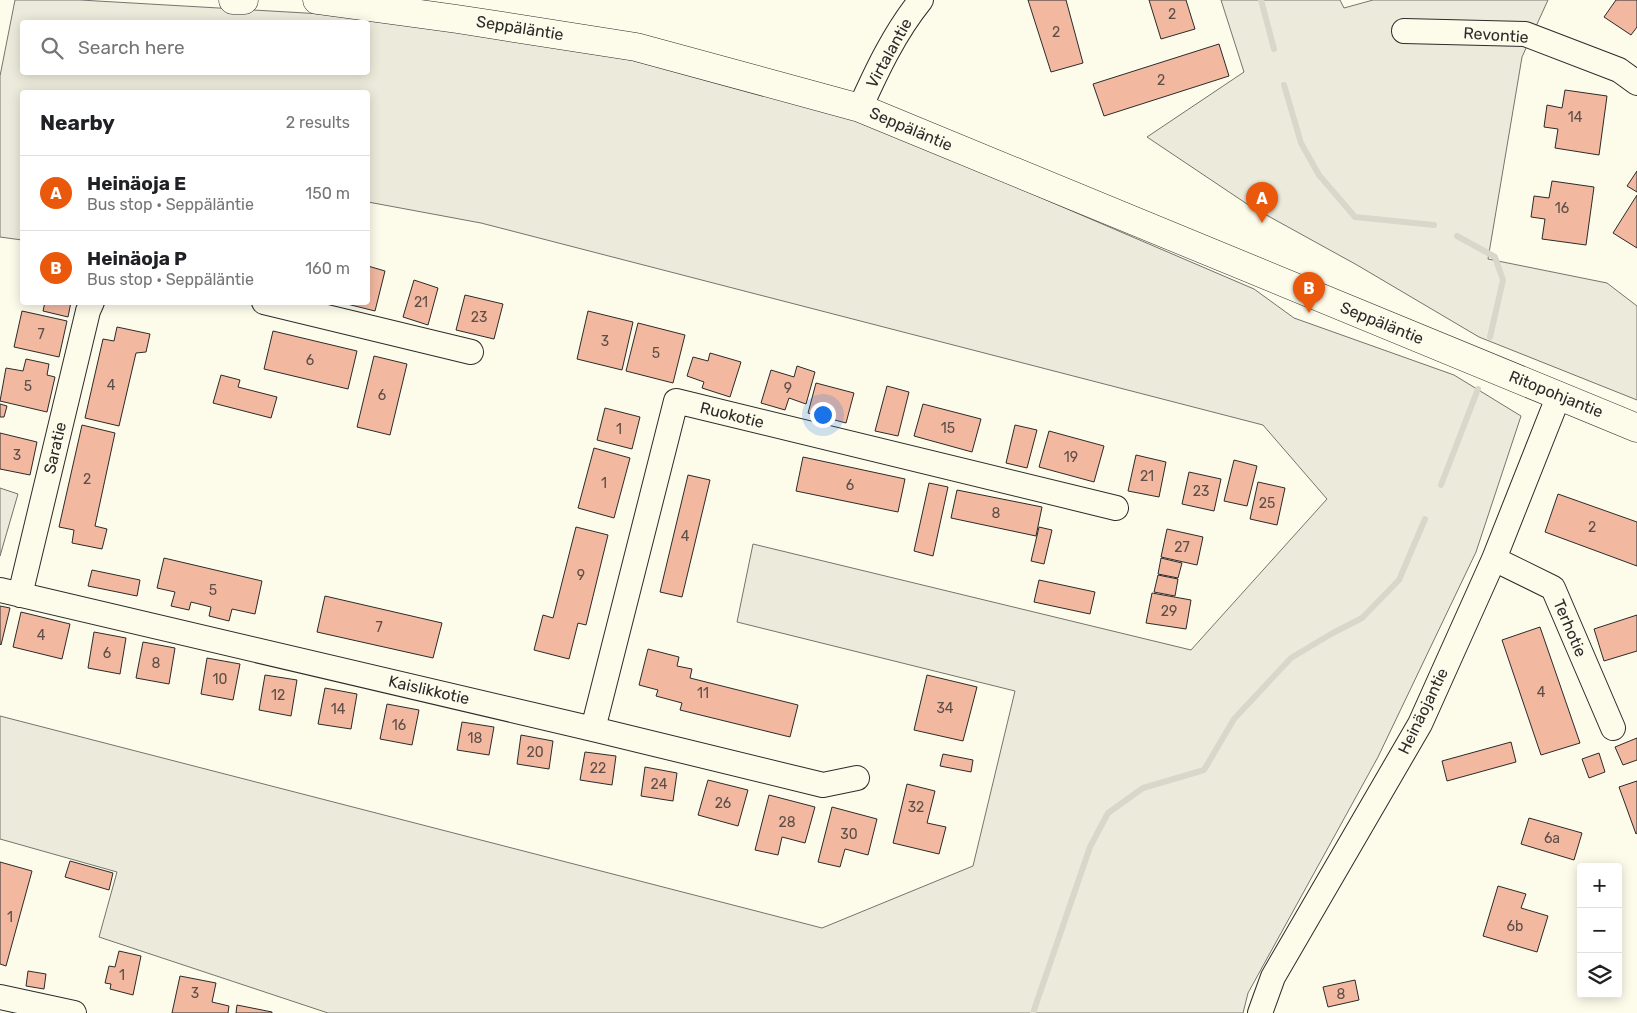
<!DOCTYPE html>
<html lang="en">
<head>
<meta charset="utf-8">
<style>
  :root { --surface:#fff; --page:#f6f6f6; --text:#202124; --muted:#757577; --line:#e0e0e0; --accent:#ea580c }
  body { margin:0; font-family:Rubik,sans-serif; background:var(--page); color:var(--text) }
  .controls { position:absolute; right:15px; bottom:15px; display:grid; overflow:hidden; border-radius:5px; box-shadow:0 2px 12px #0003 }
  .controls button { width:45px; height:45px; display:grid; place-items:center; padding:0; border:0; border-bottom:1px solid var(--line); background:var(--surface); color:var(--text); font:25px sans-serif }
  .you { position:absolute; left:822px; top:414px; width:18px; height:18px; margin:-12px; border:4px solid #fff; border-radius:50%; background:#1a73e8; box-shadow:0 0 0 8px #1a73e833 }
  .badge { display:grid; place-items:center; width:32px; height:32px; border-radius:50%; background:var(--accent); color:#fff; font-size:16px; font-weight:700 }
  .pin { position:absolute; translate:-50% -41px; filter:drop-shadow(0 1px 2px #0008) }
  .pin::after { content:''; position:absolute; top:26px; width:18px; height:15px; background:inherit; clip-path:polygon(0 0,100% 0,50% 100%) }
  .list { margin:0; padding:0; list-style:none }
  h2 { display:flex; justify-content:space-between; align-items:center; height:65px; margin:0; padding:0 20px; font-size:21px }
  h2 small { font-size:16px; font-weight:400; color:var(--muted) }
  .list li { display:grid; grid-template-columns:32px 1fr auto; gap:15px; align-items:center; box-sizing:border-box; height:75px; padding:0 20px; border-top:1px solid var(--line) }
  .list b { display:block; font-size:19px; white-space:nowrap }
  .list p { margin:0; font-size:16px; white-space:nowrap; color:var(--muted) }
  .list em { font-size:16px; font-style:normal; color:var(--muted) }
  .icon { flex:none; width:28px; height:28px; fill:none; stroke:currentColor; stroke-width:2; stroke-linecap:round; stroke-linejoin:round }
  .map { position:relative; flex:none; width:1637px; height:1013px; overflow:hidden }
  .search { position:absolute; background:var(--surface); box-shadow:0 2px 12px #0003; left:20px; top:20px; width:350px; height:55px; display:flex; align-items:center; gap:12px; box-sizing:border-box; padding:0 18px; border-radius:5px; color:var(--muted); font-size:19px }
  .panel { position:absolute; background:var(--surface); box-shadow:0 2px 12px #0003; left:20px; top:90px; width:350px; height:215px; border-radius:5px }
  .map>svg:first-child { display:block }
  .green { fill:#ecebdb; stroke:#74746e; fill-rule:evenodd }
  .parking { fill:#eceadb; stroke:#74746e }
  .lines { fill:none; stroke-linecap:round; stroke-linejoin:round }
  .stream { stroke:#d8d7c9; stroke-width:6 }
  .building { fill:#f2b8a0; stroke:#2b2b2b }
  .minor-casing { stroke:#2b2b2b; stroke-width:26 }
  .major-casing { stroke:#2b2b2b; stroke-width:29 }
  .minor { stroke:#fdfbea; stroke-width:24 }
  .major { stroke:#fdfbea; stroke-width:28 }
  .labels { text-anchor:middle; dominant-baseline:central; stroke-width:4; stroke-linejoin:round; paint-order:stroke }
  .number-label { font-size:14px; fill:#5d4e48 }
  .street-label { font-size:16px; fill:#2b2b2b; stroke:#fdfbea }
</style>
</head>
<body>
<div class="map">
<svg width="1637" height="1013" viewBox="0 0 1637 1013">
  <rect width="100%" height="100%" fill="#fdfbea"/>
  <!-- green -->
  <path class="green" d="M 15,0 L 80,0 L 357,16 L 566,44 L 659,67 L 755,85 L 883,130 L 1254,289 L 1294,318 L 1454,375 L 1521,416 L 1476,552 L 1378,757 L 1248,993 L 1243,1013 L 328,1013 L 99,937 L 117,872 L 0,839 L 0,716 L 822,928 L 973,866 L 1015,691 L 737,622 L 753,544 L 1191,650 L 1327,499 L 1263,425 L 481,223 L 368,202 L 368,92 L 22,92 L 22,240 L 0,237 L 0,76 ZM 22,22 L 368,22 L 368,72 L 22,72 Z
    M 1221,0 L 1340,0 L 1344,8 L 1373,0 L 1548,0 L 1522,57 L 1488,259 L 1607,283 L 1637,306 L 1637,400 L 1479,337 L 1357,265 L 1250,206 L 1147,137 L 1244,72 Z"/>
  <!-- parking -->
  <path class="parking" d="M 0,488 L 18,494 L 0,556 Z"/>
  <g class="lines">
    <!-- stream -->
    <path class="stream" d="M 1261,0 L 1274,49
      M 1284,85 L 1301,143 L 1319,175 L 1355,217 L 1434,225
      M 1457,236 L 1495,257 L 1503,280 L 1490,337
      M 1441,485 L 1478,389
      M 1033,1013 L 1090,847 L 1108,813 L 1143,788 L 1204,770 L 1234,719 L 1291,658 L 1331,634 L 1362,618 L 1399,580 L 1425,519"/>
  </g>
  <!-- building -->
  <path class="building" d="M 1028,0 L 1066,0 L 1083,63 L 1051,72 Z
    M 1149,0 L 1186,0 L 1195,29 L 1161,39 Z
    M 1616,0 L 1637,0 L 1637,27 L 1631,35 L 1604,17 Z
    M 1219,44 L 1229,76 L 1104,116 L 1093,84 Z
    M 1565,90 L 1607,96 L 1599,155 L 1555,148 L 1558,129 L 1544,127 L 1547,105 L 1562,108 Z
    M 1637,171 L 1637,192 L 1627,186 Z
    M 1552,181 L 1594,187 L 1586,245 L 1542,239 L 1545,219 L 1531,217 L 1534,196 L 1549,198 Z
    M 1637,195 L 1637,248 L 1613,233 Z
    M 368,266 L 385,271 L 375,311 L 347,304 L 347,302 L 368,302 Z
    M 414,280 L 438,288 L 428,325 L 403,317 Z
    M 465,295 L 503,304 L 494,339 L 456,330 Z
    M 45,302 L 71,302 L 68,317 L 43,311 Z
    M 22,311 L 67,321 L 59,357 L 14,347 Z
    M 588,311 L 633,322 L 622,370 L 577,359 Z
    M 638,323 L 685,335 L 673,383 L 626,371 Z
    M 117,327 L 150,334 L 146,352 L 136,353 L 119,426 L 85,418 L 103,339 L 114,341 Z
    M 273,331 L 357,351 L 348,389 L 264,369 Z
    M 710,353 L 741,362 L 730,397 L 702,388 L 704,382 L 687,376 L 693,357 L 708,361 Z
    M 374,356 L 407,364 L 390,435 L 357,427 Z
    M 26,359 L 49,364 L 47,375 L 55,377 L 47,412 L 0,401 L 6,368 L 23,371 Z
    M 797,366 L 815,372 L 806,404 L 789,398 L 785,410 L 761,403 L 771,370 L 794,377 Z
    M 221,375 L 240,380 L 238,387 L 277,397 L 271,418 L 213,403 Z
    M 816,383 L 854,393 L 846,423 L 808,413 Z
    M 887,386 L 909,392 L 898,436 L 875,431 Z
    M 0,404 L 7,406 L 4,417 L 0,417 Z
    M 923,404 L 981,419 L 972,452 L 914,436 Z
    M 605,408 L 640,417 L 632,449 L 597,440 Z
    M 82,425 L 115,433 L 95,526 L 107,529 L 102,549 L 72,543 L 74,530 L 59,527 Z
    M 1015,425 L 1037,430 L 1027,468 L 1006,463 Z
    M 1049,431 L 1104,446 L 1094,482 L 1039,467 Z
    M 0,433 L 37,442 L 30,475 L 0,469 Z
    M 594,448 L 630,458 L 614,518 L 578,508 Z
    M 1136,455 L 1166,462 L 1159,497 L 1128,491 Z
    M 803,457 L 905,479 L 898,512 L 796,491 Z
    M 1234,460 L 1257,466 L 1247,506 L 1224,501 Z
    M 1189,472 L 1221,479 L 1214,511 L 1182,504 Z
    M 688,475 L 710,480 L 682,597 L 660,592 Z
    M 1258,482 L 1285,488 L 1277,525 L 1250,519 Z
    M 929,483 L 948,487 L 933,556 L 914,551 Z
    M 957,490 L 1042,507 L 1036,536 L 951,518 Z
    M 1558,494 L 1637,522 L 1637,566 L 1545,532 Z
    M 576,527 L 608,535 L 586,625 L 578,623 L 569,659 L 534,650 L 543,615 L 553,618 Z
    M 1039,527 L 1052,530 L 1044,564 L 1031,561 Z
    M 1167,529 L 1203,537 L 1197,565 L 1161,557 Z
    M 164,558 L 262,581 L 255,614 L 232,609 L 229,621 L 209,616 L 211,607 L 191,602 L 189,610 L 171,606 L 175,592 L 157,588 Z
    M 1161,558 L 1182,563 L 1178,578 L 1158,574 Z
    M 92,570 L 140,580 L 137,596 L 88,586 Z
    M 1158,575 L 1178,579 L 1175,596 L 1154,592 Z
    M 1039,580 L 1095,592 L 1090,614 L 1034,602 Z
    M 1152,593 L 1191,600 L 1186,629 L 1146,623 Z
    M 325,596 L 442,623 L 433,658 L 317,632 Z
    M 0,606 L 10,608 L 1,645 L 0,644 Z
    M 21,612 L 70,624 L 62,659 L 13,647 Z
    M 1637,615 L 1637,651 L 1604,661 L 1594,629 Z
    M 1540,627 L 1580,743 L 1541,755 L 1502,640 Z
    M 94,632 L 126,638 L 120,674 L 88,668 Z
    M 143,642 L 175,648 L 169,684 L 136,678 Z
    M 648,649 L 679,657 L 677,666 L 692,669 L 690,678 L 798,705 L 790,737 L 680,710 L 682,703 L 656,696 L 658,690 L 639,685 Z
    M 207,658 L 240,664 L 233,700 L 201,694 Z
    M 265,675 L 297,680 L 291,716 L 259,710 Z
    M 927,675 L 977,687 L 963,741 L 914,730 Z
    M 325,688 L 357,694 L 351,729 L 318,724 Z
    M 387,704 L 419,710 L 412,745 L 380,739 Z
    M 462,722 L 494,727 L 489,755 L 457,750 Z
    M 521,735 L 553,741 L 549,769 L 517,764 Z
    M 1637,738 L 1637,760 L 1623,765 L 1615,747 Z
    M 1511,742 L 1516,762 L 1447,781 L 1442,761 Z
    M 585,752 L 616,756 L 612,785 L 580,780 Z
    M 1599,753 L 1605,772 L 1589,778 L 1582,759 Z
    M 943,754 L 973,760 L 971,772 L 940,766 Z
    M 645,767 L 677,773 L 673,801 L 641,796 Z
    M 708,780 L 748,790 L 738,826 L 698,815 Z
    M 1637,781 L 1637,833 L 1636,834 L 1619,787 Z
    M 907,784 L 935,791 L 927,823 L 946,827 L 939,854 L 893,843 Z
    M 769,795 L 815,807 L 805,843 L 782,837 L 778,855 L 755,850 Z
    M 832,807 L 877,819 L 868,855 L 845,849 L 840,867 L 818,862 Z
    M 1529,818 L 1582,833 L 1574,860 L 1521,844 Z
    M 70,861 L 113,873 L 109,890 L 65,877 Z
    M 0,862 L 32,871 L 6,966 L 0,964 Z
    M 1498,886 L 1526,894 L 1521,908 L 1548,916 L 1537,952 L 1483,936 Z
    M 119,951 L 141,956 L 133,995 L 110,989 L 111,984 L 105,983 L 109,966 L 115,967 Z
    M 28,971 L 46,974 L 44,989 L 26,986 Z
    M 180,976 L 216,983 L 212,1002 L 229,1006 L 228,1013 L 172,1013 Z
    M 1355,980 L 1359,1000 L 1328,1007 L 1323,987 Z
    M 237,1005 L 272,1012 L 272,1013 L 236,1013 Z"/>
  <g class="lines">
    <defs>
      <path id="minor" d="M 1404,31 L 1525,34 L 1619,70 L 1637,83
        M 860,108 C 877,70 895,32 921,0
        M 264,302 L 471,352
        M 1494,559 L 1553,588 L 1613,728
        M 0,590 L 593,729 L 823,785 L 857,778
        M 20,595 L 88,311 L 92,302
        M 593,729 L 676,401 L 1116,508
        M 0,997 L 74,1013
        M 1260,1013 L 1273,977 L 1420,724 L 1494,559 L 1559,395"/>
      <path id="major" d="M 233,0 L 244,0
        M 317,0 L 457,19 L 636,47 L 860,108 L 1637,428"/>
    </defs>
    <!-- minor casing -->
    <use href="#minor" class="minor-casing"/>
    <!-- major casing -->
    <use href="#major" class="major-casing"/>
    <!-- minor -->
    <use href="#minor" class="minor"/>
    <!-- major -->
    <use href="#major" class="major"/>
  </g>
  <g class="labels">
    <!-- number labels -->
    <g class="number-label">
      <text x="1172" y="14">2</text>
      <text x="1056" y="32">2</text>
      <text x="1161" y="80">2</text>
      <text x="1575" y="117">14</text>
      <text x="1562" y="208">16</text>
      <text x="421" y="302">21</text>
      <text x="479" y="317">23</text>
      <text x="41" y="334">7</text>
      <text x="605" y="341">3</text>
      <text x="656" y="353">5</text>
      <text x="310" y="360">6</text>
      <text x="111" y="385">4</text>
      <text x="28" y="386">5</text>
      <text x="788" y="388">9</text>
      <text x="382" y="395">6</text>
      <text x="948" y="428">15</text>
      <text x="619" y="429">1</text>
      <text x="17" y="455">3</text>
      <text x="1071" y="457">19</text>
      <text x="1147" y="476">21</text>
      <text x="87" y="479">2</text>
      <text x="604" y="483">1</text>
      <text x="850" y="485">6</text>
      <text x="1201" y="491">23</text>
      <text x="1267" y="503">25</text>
      <text x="996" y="513">8</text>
      <text x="1592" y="527">2</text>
      <text x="685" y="536">4</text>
      <text x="1182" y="547">27</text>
      <text x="581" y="575">9</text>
      <text x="213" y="590">5</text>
      <text x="1169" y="611">29</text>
      <text x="379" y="627">7</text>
      <text x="41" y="635">4</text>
      <text x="107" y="653">6</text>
      <text x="156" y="663">8</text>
      <text x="220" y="679">10</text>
      <text x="1541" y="692">4</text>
      <text x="703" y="693">11</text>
      <text x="278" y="695">12</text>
      <text x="945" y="708">34</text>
      <text x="338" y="709">14</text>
      <text x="399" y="725">16</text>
      <text x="475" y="738">18</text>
      <text x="535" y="752">20</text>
      <text x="598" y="768">22</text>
      <text x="659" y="784">24</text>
      <text x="723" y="803">26</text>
      <text x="916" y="807">32</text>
      <text x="787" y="822">28</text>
      <text x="849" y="834">30</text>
      <text x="1552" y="838">6a</text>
      <text x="10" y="917">1</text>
      <text x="1515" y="926">6b</text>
      <text x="122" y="975">1</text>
      <text x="195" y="993">3</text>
      <text x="1341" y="994">8</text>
    </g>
    <!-- street labels -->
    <g class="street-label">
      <text transform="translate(520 28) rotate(9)">Seppäläntie</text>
      <text transform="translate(1496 35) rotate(4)">Revontie</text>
      <text transform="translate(889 53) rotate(-61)">Virtalantie</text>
      <text transform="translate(911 129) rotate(23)">Seppäläntie</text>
      <text transform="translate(1382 323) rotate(22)">Seppäläntie</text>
      <text transform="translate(1556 394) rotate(22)">Ritopohjantie</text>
      <text transform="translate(732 415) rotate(14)">Ruokotie</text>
      <text transform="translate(55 448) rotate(-77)">Saratie</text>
      <text transform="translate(1570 628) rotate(67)">Terhotie</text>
      <text transform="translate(429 690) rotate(13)">Kaislikkotie</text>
      <text transform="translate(1423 711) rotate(-64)">Heinäojantie</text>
    </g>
  </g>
</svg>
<div class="controls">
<button>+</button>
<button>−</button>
<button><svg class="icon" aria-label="layers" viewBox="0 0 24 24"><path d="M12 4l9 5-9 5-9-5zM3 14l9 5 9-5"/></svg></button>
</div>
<div class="you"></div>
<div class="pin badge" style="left:1262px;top:223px">A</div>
<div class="pin badge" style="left:1309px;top:313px">B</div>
<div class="search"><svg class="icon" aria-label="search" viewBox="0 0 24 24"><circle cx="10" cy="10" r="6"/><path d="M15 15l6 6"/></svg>Search here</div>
<section class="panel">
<h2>Nearby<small>2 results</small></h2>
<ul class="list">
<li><span class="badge">A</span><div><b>Heinäoja E</b><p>Bus stop · Seppäläntie</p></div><em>150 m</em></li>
<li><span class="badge">B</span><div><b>Heinäoja P</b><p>Bus stop · Seppäläntie</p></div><em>160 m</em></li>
</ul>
</section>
</div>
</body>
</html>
